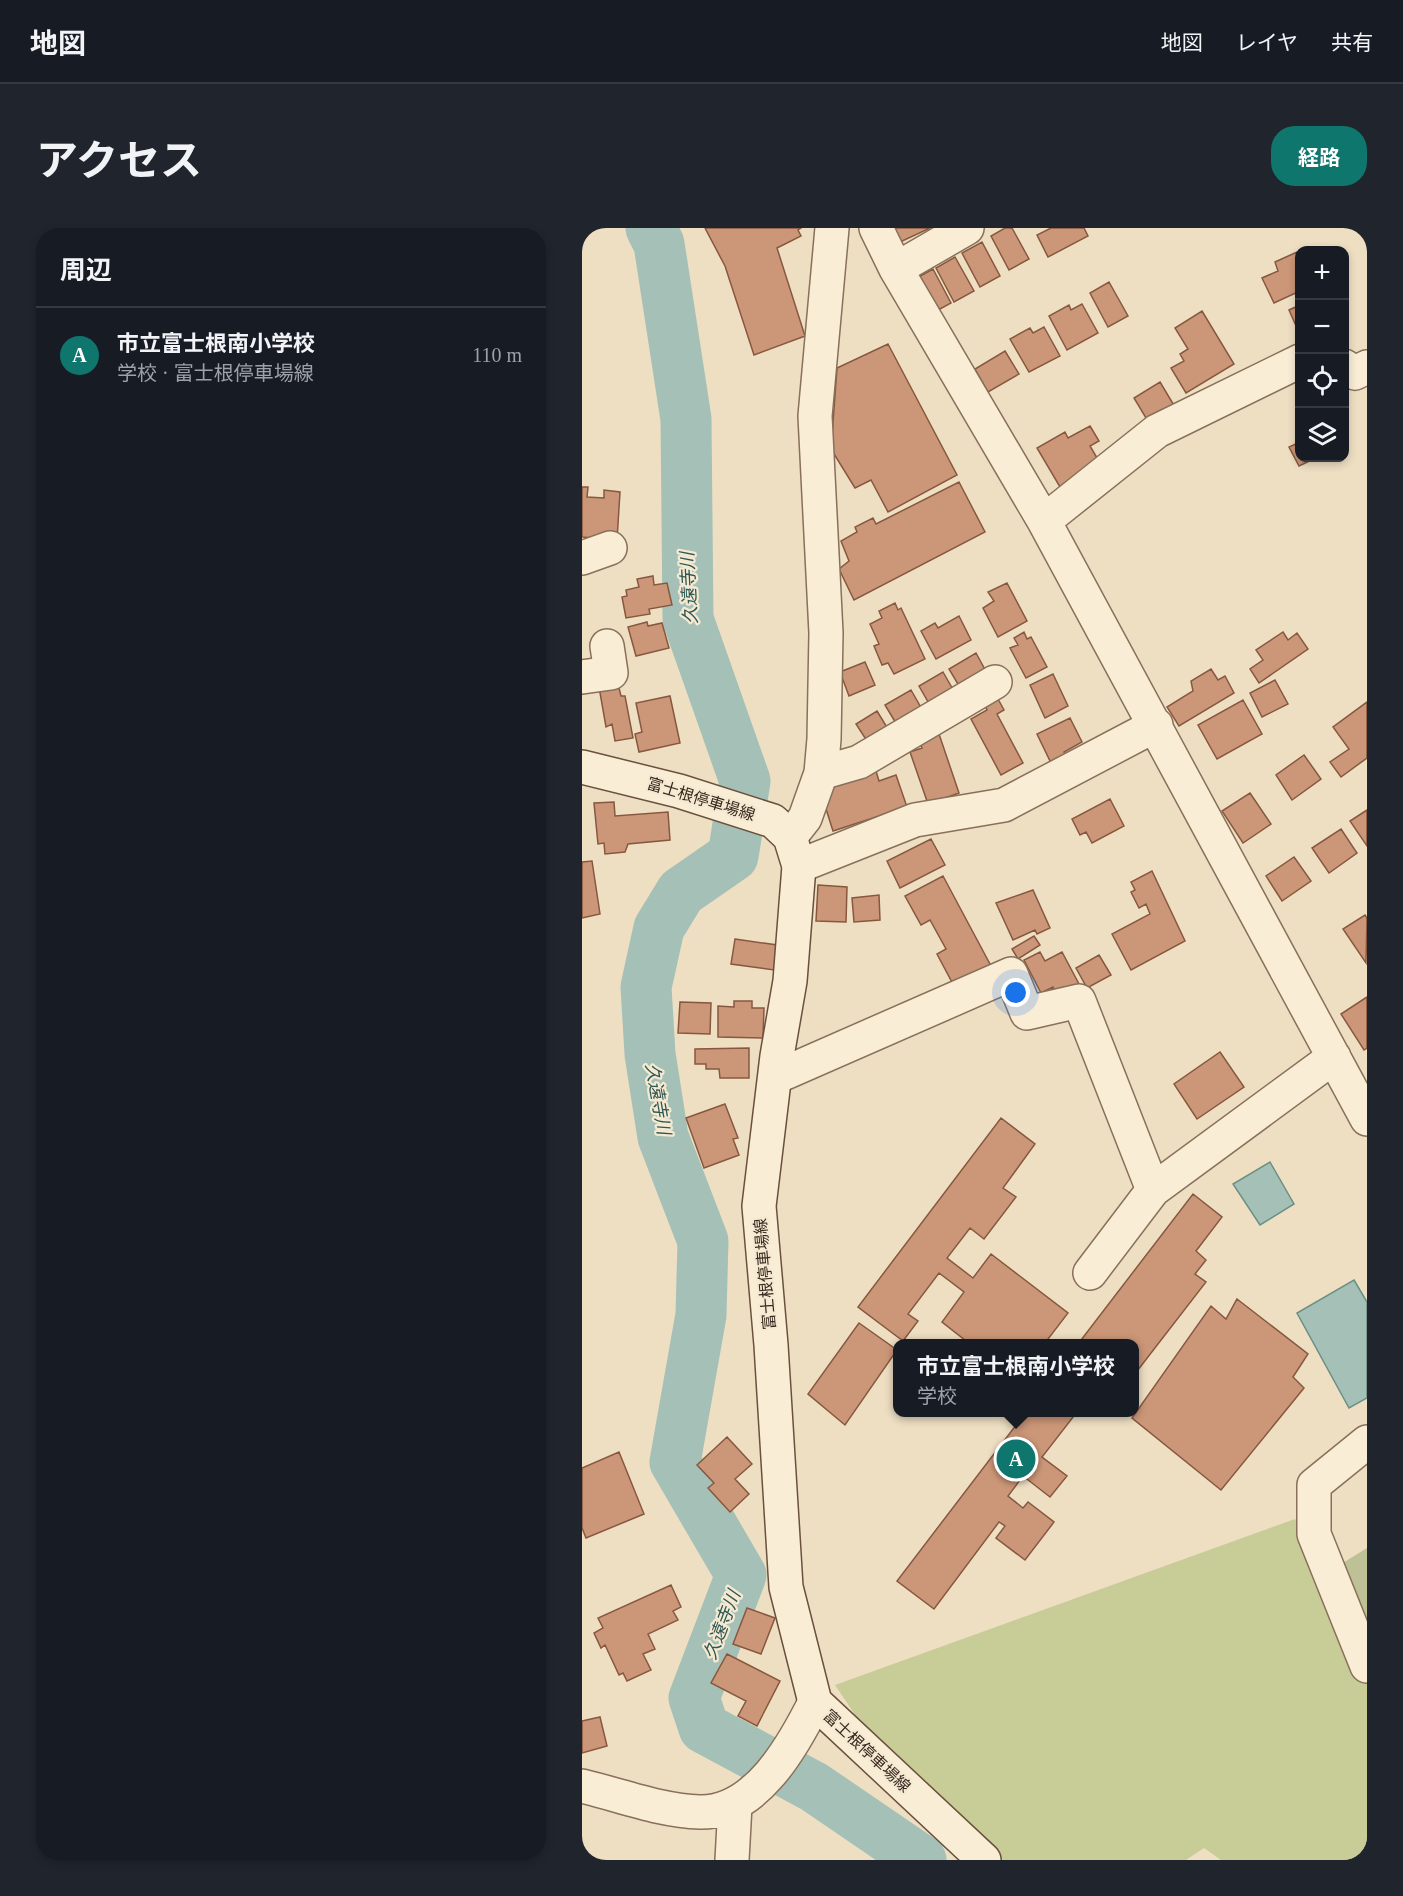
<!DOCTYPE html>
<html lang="ja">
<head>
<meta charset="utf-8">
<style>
  :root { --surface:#171b24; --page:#20242c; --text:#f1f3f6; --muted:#9ea1a6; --line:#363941; --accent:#0f766e }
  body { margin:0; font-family:"Times New Roman","Noto Sans JP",serif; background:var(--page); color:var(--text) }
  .controls { position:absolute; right:18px; top:18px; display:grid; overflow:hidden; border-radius:12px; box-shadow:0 3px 9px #0003 }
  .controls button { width:54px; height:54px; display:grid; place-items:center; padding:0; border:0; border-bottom:2px solid var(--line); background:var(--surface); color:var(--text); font:30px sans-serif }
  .you { position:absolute; left:434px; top:765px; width:21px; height:21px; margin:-15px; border:4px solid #fff; border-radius:50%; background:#1a73e8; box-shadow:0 0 0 9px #1a73e833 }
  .badge { display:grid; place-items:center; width:39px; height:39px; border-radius:50%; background:var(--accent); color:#fff; font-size:20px; font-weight:700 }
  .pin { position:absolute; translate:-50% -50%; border:3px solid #fff; box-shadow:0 2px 6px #0006 }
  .popup { position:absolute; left:311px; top:1111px; width:246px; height:78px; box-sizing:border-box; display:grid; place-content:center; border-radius:12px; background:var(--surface); filter:drop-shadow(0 2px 4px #0005); font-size:20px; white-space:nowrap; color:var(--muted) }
  .popup b { font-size:22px; color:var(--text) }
  .popup::after { content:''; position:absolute; left:50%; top:100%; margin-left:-12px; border:12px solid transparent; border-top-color:var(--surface) }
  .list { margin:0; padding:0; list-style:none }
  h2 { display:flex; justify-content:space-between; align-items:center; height:78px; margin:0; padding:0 24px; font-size:26px }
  h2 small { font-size:20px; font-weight:400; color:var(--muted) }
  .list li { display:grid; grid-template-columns:39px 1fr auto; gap:18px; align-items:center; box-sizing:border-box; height:96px; padding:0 24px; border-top:2px solid var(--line) }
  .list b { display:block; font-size:22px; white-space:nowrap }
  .list p { margin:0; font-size:20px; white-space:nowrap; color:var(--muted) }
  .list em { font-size:20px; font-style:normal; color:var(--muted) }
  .icon { flex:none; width:33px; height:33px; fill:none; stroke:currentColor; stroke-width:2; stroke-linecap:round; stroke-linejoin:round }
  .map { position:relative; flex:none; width:785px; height:1632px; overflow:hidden; border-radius:24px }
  header { display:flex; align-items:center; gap:36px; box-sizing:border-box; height:84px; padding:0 30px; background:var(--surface); border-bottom:2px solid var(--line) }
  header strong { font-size:28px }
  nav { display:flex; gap:33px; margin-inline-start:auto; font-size:21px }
  .intro { display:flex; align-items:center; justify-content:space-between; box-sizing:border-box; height:144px; padding:0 36px }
  h1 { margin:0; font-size:42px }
  .button { padding:15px 27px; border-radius:24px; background:var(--accent); color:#fff; font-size:21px; font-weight:700 }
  main { display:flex; gap:36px; padding:0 36px }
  aside { flex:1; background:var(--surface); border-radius:24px; box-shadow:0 3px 9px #0003 }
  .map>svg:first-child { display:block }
  .green { fill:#c8cc97 }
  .cemetery { fill:#bec196 }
  .water { fill:#a5c1b7; stroke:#6c8f84; stroke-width:1.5 }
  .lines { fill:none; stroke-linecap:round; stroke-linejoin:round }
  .river { stroke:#a5c1b7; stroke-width:51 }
  .building { fill:#cc9778; stroke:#87583f; stroke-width:1.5 }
  .minor-casing { stroke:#88705a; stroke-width:36 }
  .secondary-casing { stroke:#6a513d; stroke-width:36 }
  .minor { stroke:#f9edd6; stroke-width:33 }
  .secondary { stroke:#f9edd6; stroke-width:33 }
  .labels { text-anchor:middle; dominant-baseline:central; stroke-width:4.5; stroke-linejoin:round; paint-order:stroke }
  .street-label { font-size:16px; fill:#38291e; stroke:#f5e9d2 }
  .water-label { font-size:18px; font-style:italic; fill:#2d5753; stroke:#f5e9d2 }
</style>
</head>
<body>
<header>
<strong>地図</strong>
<nav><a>地図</a><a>レイヤ</a><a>共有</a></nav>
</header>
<div class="intro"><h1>アクセス</h1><a class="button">経路</a></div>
<main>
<aside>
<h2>周辺<small></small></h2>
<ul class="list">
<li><span class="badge">A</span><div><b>市立富士根南小学校</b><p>学校 · 富士根停車場線</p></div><em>110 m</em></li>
</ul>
</aside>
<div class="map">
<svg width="785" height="1632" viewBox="0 0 785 1632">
  <rect width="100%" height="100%" fill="#eedfc3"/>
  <!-- green -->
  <path class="green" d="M 713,1291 L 785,1450 L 785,1632 L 639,1632 L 622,1620 L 604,1632 L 421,1632 L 294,1518 L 253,1457 Z"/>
  <!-- cemetery -->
  <path class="cemetery" d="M 785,1320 L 785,1417 L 751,1341 Z"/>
  <!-- water -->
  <path class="water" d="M 688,934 L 712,976 L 678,997 L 651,956 Z
    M 772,1052 L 785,1074 L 785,1170 L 767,1180 L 715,1085 Z"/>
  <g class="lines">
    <!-- river -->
    <path class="river" d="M 69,0 L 77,16 L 104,191 L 106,391 L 163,553 L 151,628 L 99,664 L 77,700 L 64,759 L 68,826 L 81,909 L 121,1013 L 119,1087 L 93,1234 L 159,1347 L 112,1470 L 122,1500 L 232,1559 L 339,1632"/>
  </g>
  <!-- building -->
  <path class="building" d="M 123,0 L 219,0 L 216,2 L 219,8 L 195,20 L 223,108 L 172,127 L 143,38 Z
    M 309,0 L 348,0 L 316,15 Z
    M 423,0 L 430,0 L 447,31 L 427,42 L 409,8 Z
    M 469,0 L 502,0 L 506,8 L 466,29 L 455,7 Z
    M 400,14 L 418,48 L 398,59 L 380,25 Z
    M 715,24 L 718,30 L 718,63 L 692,75 L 680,50 L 696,43 L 693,34 Z
    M 373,29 L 392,63 L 372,74 L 354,40 Z
    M 351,41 L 369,75 L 349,86 L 331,52 Z
    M 527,54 L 546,88 L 526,99 L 508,65 Z
    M 500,76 L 516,105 L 485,122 L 467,88 L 487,77 L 489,82 Z
    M 718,77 L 718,107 L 707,82 Z
    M 620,83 L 652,136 L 604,165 L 589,140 L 602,133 L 598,126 L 606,121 L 593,100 Z
    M 462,99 L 478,128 L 447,144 L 428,111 L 448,100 L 451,105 Z
    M 306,116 L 375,247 L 306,284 L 289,252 L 273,260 L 249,221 L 255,140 Z
    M 423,123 L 437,146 L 406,164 L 393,141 Z
    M 578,154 L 593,179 L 567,195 L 552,170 Z
    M 508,198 L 517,213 L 508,218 L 518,235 L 478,259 L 455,220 L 483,204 L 486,210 Z
    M 718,214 L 718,230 L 734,230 L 717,238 L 707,219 Z
    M 377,254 L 403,304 L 272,372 L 257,341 L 267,333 L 259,313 L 275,304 L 273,299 L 291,290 L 294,296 Z
    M 0,259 L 6,259 L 5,269 L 22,270 L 22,262 L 38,264 L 35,312 L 0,309 Z
    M 71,348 L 72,357 L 85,355 L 90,377 L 67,381 L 68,386 L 44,390 L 40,369 L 45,368 L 44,362 L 57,359 L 55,351 Z
    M 425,355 L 445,393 L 416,409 L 401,380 L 412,373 L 406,364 Z
    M 313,375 L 316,382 L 319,380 L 343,431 L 312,446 L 306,435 L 300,437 L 292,418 L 297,416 L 288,396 L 300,390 L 297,383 Z
    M 377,388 L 389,412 L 354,431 L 339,403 L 353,395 L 356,400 Z
    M 65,394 L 66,398 L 80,395 L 87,420 L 54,428 L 46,399 Z
    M 442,404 L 445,411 L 449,409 L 465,439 L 444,450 L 428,420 L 436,417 L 432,410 Z
    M 701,404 L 706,412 L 715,405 L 726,421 L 677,455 L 668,441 L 681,432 L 674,422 Z
    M 394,425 L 406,447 L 380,463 L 367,441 Z
    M 283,434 L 293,457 L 267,468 L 258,444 Z
    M 629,441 L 636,452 L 643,448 L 652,465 L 597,498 L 585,479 L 611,463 L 609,453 Z
    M 361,444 L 373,465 L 349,479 L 337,458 Z
    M 471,446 L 486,478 L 463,490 L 448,457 Z
    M 693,452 L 706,476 L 680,489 L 668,465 Z
    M 36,456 L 39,468 L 43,468 L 51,510 L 33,513 L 30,496 L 24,499 L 17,459 Z
    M 329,462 L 341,483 L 315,497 L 303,477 Z
    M 88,468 L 98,515 L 57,524 L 53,506 L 60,504 L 54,475 Z
    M 416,471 L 422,482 L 415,486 L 441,535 L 419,547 L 389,491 L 405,482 L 403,478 Z
    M 661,472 L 680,506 L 635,531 L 616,497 Z
    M 785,474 L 785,530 L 759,549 L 748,534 L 767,521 L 751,499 Z
    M 295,483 L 306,501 L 285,513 L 274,496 Z
    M 488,490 L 500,514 L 482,524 L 484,528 L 469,535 L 455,506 Z
    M 357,506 L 377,565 L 346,576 L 328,524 L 340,520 L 337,514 Z
    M 722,527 L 739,551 L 710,572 L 694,547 Z
    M 294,543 L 297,553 L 314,547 L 325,579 L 251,603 L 238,562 Z
    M 668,565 L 689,596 L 661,615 L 640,583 Z
    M 528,571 L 542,598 L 510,615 L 504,604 L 498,607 L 490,591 Z
    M 32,574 L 33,588 L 86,584 L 88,612 L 46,616 L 43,624 L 23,626 L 22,615 L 16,616 L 12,575 Z
    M 785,582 L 785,618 L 768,593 Z
    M 759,601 L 775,625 L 747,645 L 730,620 Z
    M 349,611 L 363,637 L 318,660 L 305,633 Z
    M 712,629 L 729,653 L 700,673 L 684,648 Z
    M 10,633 L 18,686 L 0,690 L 0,634 Z
    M 570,643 L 603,713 L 549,742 L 530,706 L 568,686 L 564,676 L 557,680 L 549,664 L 553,662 L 549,654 Z
    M 361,648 L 409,738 L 372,758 L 355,726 L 364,721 L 348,692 L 339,697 L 323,668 Z
    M 236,657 L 265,659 L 264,694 L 234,693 Z
    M 451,662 L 468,700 L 455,706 L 453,702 L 431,712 L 414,675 Z
    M 297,667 L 298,692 L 272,694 L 270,670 Z
    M 783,687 L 785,690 L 784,735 L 761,701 Z
    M 452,708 L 458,717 L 436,731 L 430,721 Z
    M 153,711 L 195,717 L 192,742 L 149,736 Z
    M 458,724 L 463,733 L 480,724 L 497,756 L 484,764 L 482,759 L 473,764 L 471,759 L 459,765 L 442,732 Z
    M 517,727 L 529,747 L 505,760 L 494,740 Z
    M 785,769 L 785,820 L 782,822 L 759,786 Z
    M 152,773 L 170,773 L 170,780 L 182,780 L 181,810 L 136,809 L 136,778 L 152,779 Z
    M 98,774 L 129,775 L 128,806 L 96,805 Z
    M 167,820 L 167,850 L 138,850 L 137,841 L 124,841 L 124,836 L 113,836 L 113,821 Z
    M 638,824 L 662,859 L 615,891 L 592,856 Z
    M 143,876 L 156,910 L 151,911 L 157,927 L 122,940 L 104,890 Z
    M 419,890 L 453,916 L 421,960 L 434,969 L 402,1011 L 388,1000 L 365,1030 L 391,1050 L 409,1026 L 486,1085 L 466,1111 L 473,1116 L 388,1116 L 360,1094 L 382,1064 L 357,1045 L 326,1086 L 336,1093 L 321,1113 L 276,1079 Z
    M 611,966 L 640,989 L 614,1023 L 624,1032 L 613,1046 L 624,1054 L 552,1147 L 552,1116 L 496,1116 Z
    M 655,1071 L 726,1126 L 711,1149 L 722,1160 L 639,1262 L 550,1190 L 629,1078 L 644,1091 Z
    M 277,1095 L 315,1122 L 263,1197 L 226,1166 Z
    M 444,1184 L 495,1184 L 460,1229 L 485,1248 L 468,1269 L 441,1248 L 426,1268 L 441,1280 L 446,1274 L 472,1294 L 443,1332 L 414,1310 L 423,1298 L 417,1294 L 352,1381 L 315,1353 Z
    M 145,1209 L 170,1236 L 153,1251 L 167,1266 L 148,1284 L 126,1260 L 132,1255 L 115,1237 Z
    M 37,1224 L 62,1286 L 4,1310 L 0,1300 L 0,1240 Z
    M 89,1357 L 99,1379 L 91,1383 L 96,1392 L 66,1406 L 73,1421 L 61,1426 L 69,1442 L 45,1453 L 41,1445 L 37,1447 L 23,1417 L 19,1420 L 12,1405 L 21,1400 L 16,1390 Z
    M 165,1380 L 193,1390 L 179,1426 L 151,1416 Z
    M 145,1426 L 198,1453 L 175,1498 L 156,1488 L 164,1473 L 129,1455 Z
    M 18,1489 L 25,1518 L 0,1525 L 0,1493 Z"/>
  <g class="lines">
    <defs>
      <path id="minor" d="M 294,0 L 314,41 L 462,293 L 785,891
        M 314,41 L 385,0
        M 762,138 L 773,145 L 785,139
        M 462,293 L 575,203 L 718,133
        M 0,330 L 28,320
        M 0,449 L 29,445 L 25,418
        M 239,545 L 277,534 L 413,454
        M 208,609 L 223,590 L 239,545 L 242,511 L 244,405 L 233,188 L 250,0
        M 217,638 L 333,592 L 422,577 L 574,497
        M 194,849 L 429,746 L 445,785 L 497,773 L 571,962
        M 508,1045 L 571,962 L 752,829
        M 785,1214 L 732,1257 L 732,1306 L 785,1438
        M 0,1558 C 38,1567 79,1583 118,1584 C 174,1585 211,1518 233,1474
        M 150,1632 L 153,1577"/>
      <path id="secondary" d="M 0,539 L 97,563 L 191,593 L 208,609 L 217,638 L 208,753 L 195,828 L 177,978 L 189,1117 L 204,1359 L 233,1474 L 402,1632"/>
    </defs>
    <!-- minor casing -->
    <use href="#minor" class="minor-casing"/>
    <!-- secondary casing -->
    <use href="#secondary" class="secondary-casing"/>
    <!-- minor -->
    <use href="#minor" class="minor"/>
    <!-- secondary -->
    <use href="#secondary" class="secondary"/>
  </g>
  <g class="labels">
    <!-- street labels -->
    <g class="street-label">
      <text transform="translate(119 571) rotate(17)">富士根停車場線</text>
      <text transform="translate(183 1046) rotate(-95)">富士根停車場線</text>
      <text transform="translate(285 1523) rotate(43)">富士根停車場線</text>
    </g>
    <!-- water labels -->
    <g class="water-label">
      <text transform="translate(107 360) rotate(-93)">久遠寺川</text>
      <text transform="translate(76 871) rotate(80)">久遠寺川</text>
      <text transform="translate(140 1397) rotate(-69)">久遠寺川</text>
    </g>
  </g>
</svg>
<div class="controls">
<button>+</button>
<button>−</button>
<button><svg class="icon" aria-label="locate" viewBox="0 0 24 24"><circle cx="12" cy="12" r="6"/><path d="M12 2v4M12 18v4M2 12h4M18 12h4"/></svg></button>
<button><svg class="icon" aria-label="layers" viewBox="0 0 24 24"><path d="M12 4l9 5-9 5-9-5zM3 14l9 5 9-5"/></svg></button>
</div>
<div class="you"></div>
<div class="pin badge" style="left:434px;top:1231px">A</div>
<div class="popup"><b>市立富士根南小学校</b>学校</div>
</div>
</main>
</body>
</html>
